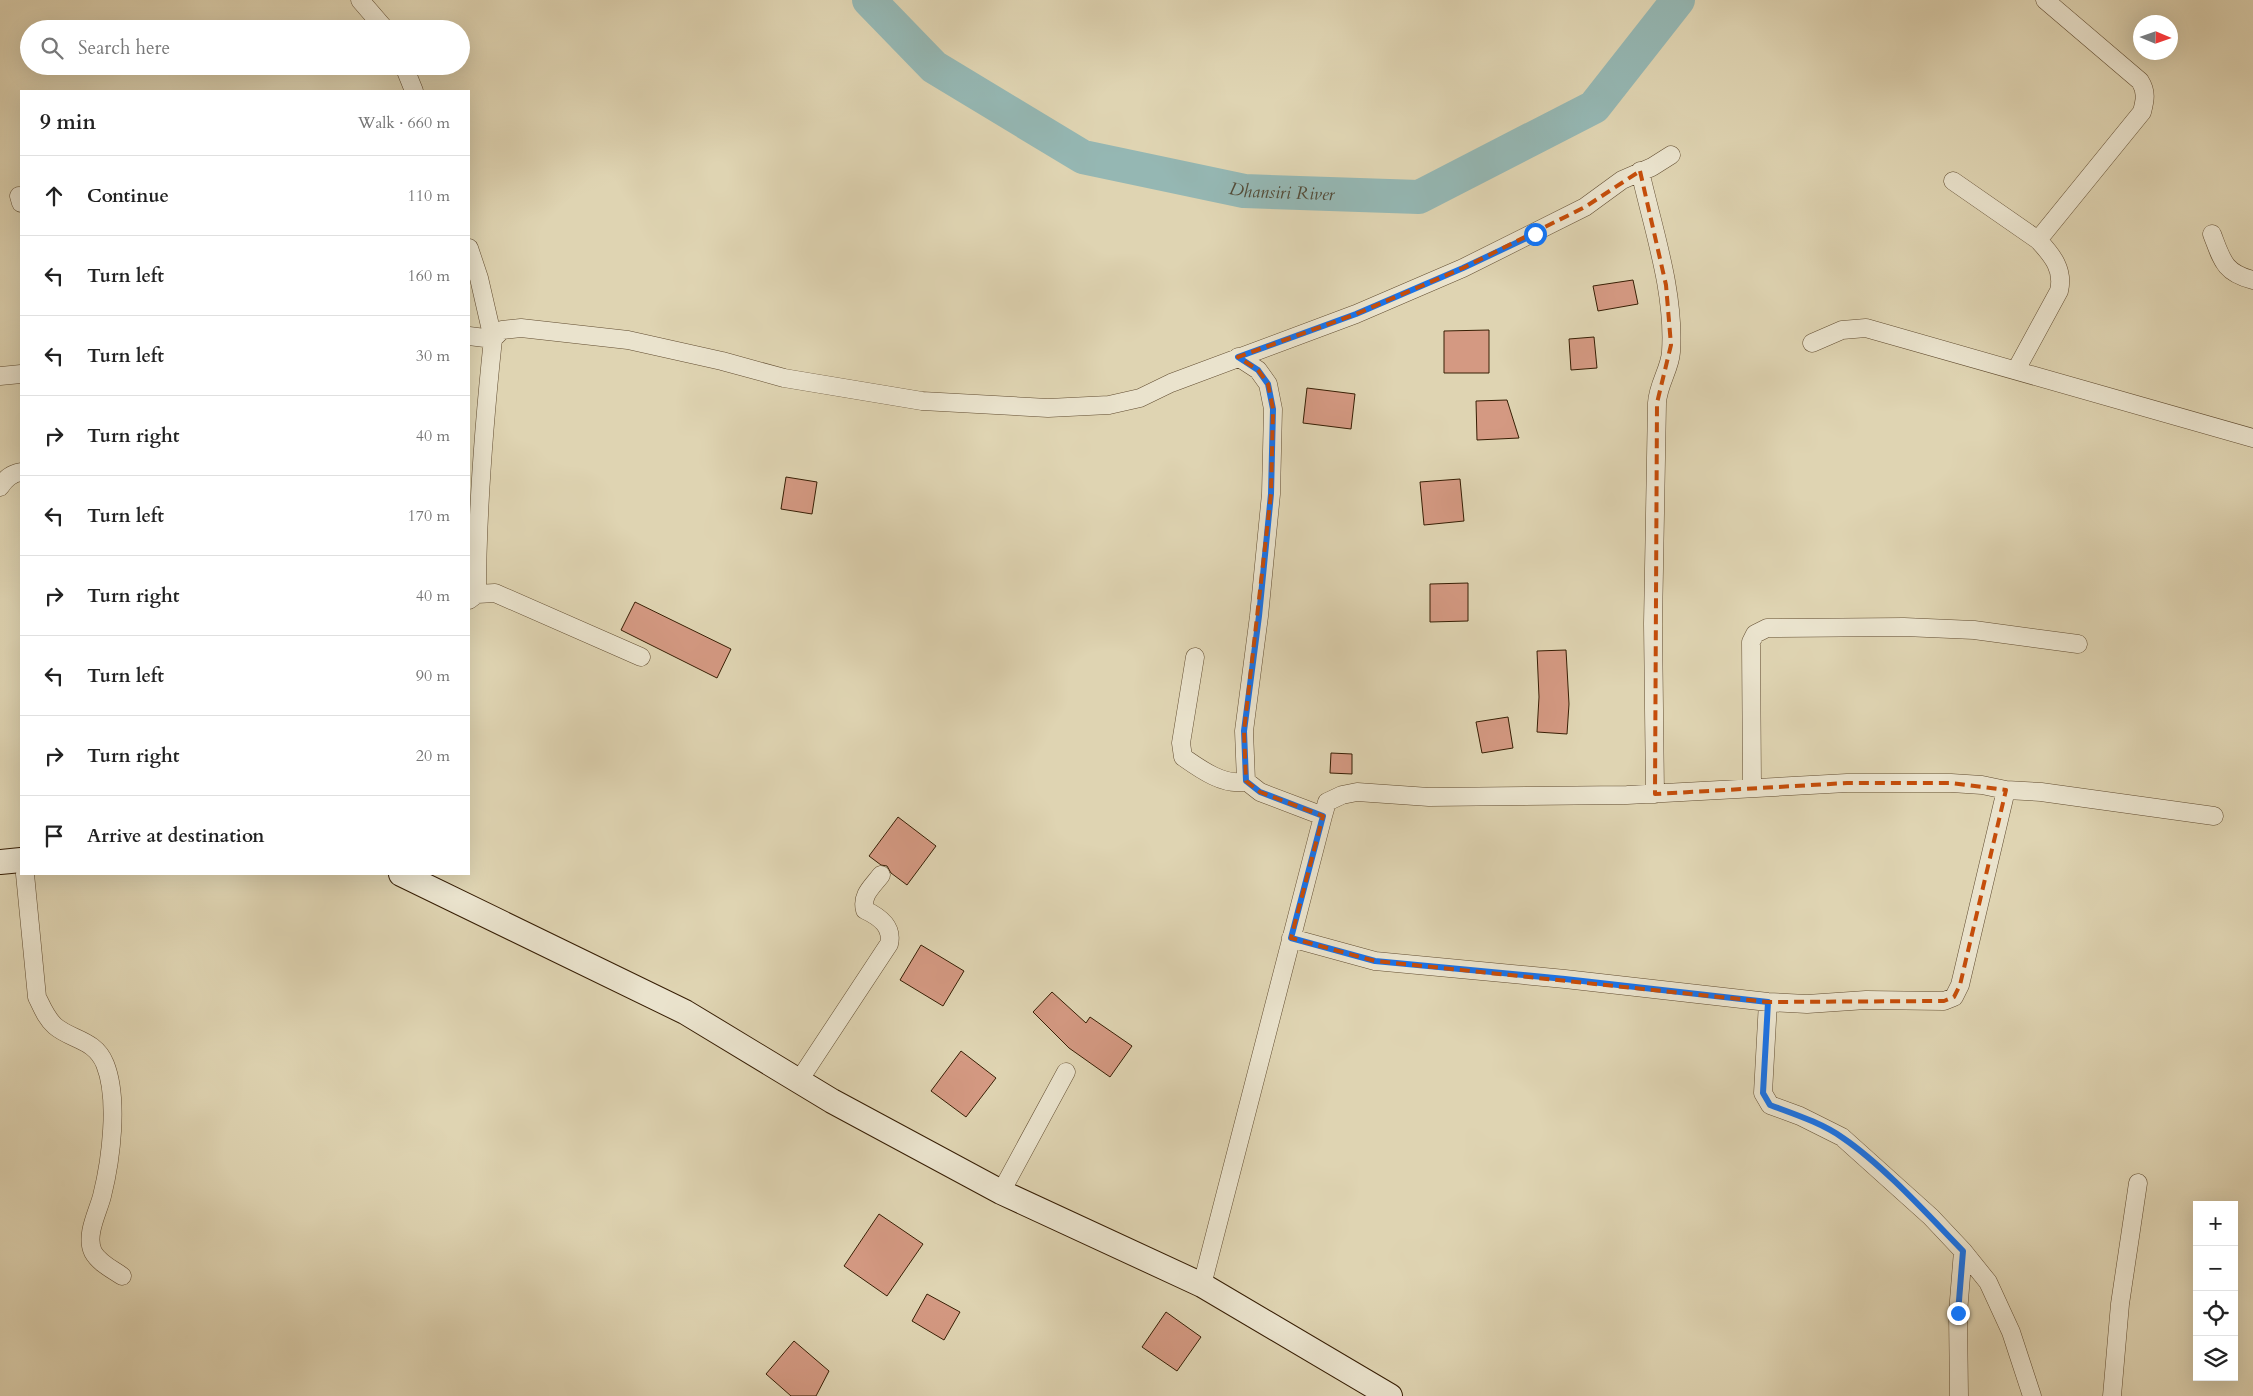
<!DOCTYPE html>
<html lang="en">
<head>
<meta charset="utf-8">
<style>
  :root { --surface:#fff; --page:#f2f2f2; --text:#222; --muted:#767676; --line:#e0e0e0 }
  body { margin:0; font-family:Cardo,serif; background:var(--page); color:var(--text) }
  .controls { position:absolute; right:15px; bottom:15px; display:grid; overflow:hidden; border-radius:0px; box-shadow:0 5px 20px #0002 }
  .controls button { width:45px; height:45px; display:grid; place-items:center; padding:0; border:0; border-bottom:1px solid var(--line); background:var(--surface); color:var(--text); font:25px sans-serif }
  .compass { position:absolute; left:2133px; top:15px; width:45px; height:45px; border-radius:50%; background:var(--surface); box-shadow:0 5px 20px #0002; rotate:92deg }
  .stop { position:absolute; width:15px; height:15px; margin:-11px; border:4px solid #1a73e8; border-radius:50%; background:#fff }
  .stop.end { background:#1a73e8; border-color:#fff; box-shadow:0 1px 5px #0008 }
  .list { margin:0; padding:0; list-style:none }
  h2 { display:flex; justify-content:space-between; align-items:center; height:65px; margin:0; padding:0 20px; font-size:21px }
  h2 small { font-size:16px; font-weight:400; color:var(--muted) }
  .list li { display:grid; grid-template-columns:32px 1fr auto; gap:15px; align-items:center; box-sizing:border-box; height:80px; padding:0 20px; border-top:1px solid var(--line) }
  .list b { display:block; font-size:19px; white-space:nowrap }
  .list em { font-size:16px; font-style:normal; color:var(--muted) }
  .icon { flex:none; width:28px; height:28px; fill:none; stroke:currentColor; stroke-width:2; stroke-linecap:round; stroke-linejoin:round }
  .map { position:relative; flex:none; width:2253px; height:1396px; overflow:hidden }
  .search { position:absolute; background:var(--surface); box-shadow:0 5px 20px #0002; left:20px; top:20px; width:450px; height:55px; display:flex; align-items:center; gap:12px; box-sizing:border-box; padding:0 18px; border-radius:28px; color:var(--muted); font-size:19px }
  .panel { position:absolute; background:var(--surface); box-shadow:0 5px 20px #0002; left:20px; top:90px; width:450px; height:785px; border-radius:0px }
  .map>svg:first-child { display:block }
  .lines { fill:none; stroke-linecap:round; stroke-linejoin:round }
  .river { stroke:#95b7b3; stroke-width:34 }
  .building { fill:#d49982; stroke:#371e04 }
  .street-casing { stroke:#614c30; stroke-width:19 }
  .secondary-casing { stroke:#371e04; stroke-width:26 }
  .street { stroke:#eae3cd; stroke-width:18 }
  .secondary { stroke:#eae3cd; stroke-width:24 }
  .route { stroke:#1a73e8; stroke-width:6 }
  .marked { fill:none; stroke:#c54d0a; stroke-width:4; stroke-dasharray:10 6; stroke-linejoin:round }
  .labels { text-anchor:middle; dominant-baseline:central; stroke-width:4; stroke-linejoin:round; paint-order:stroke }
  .water-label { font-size:18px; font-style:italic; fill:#534c39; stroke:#eae3cd }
</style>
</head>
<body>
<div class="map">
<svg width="2253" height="1396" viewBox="0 0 2253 1396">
  <rect width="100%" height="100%" fill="#dfd4b2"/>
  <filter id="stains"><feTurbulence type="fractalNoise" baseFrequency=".004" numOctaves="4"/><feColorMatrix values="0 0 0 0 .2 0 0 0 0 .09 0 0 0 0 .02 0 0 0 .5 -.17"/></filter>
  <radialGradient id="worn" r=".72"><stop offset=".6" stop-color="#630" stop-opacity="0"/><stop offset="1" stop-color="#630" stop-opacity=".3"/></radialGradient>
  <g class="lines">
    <!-- river -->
    <path class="river" id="s1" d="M 869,0 L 934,67 L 1083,157 L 1244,191 L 1419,197 L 1594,107 L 1678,0"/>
  </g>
  <!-- building -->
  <path class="building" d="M 1633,280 L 1638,304 L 1598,311 L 1593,286 Z
    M 1489,330 L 1489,373 L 1444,373 L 1444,331 Z
    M 1594,337 L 1597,368 L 1571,370 L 1569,339 Z
    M 1307,388 L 1355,394 L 1351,429 L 1303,423 Z
    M 1507,400 L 1519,438 L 1477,440 L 1476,401 Z
    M 786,477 L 817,482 L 812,514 L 781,509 Z
    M 1460,479 L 1464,521 L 1424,525 L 1420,482 Z
    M 1468,583 L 1468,621 L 1430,622 L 1430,584 Z
    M 635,602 L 731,649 L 717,678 L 621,630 Z
    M 1566,650 L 1569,704 L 1567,734 L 1537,732 L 1539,697 L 1537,651 Z
    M 1508,717 L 1513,748 L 1482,753 L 1476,722 Z
    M 1331,753 L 1352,754 L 1352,774 L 1330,773 Z
    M 898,817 L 936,846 L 907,885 L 891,873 L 887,866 L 881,865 L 869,856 Z
    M 921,945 L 964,971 L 943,1006 L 900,980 Z
    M 1052,992 L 1086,1023 L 1090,1017 L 1132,1046 L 1110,1077 L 1069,1048 L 1033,1012 Z
    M 961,1051 L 996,1078 L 966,1117 L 931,1091 Z
    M 879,1214 L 923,1244 L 887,1296 L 844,1266 Z
    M 927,1294 L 960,1312 L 944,1340 L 912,1321 Z
    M 1166,1312 L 1201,1337 L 1177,1371 L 1142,1347 Z
    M 794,1341 L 829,1371 L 816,1396 L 791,1396 L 766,1374 Z"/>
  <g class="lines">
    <defs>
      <path id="street" d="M 360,0 L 385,29
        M 404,66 L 414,91
        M 1640,171 C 1653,229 1675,292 1671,352 C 1670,369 1658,384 1657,403 L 1653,624 L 1655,794
        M 1953,181 L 2038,240 C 2053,256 2064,270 2059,291 L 2016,370
        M 19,196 L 21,203
        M 2212,234 C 2222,260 2224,273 2253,280
        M 2038,240 L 2142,112 C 2145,100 2147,92 2140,81 L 2045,0
        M 469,248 L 479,278 L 493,339 L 469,336
        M 1812,343 L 1842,330 L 1866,328 L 2253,438
        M 1238,357 L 1258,370 L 1268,384 L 1273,409 L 1271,494 L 1259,616 L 1244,731 L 1246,781 L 1260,792 L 1323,816
        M 0,376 L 21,374
        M 0,487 C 6,478 11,474 21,472
        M 477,594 C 477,508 484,424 493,339 L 502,330 L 521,328 L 628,340 L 722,361 L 784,378 L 922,401 L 1048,408 L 1109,405 L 1140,398 L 1171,383 L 1356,314 L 1463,268 L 1585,207 L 1622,180 L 1652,167 L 1671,155
        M 469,600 L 477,594 L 495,593 L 641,657
        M 1195,657 L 1181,743 L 1183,757 C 1200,769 1225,787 1246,781
        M 1752,787 L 1751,642 L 1755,634 L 1767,628 L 1904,627 L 1974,630 L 2078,644
        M 25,874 L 37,997 C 42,1007 46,1018 55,1026 C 71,1040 95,1039 105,1064 C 119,1099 111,1160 102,1196 C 98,1212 85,1235 93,1252 C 99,1263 112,1269 122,1276
        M 1291,938 L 1375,961 L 1565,979 L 1768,1002 L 1807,1004 L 1866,1000 L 1944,1001 L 1954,997 L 1960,985 L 2006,790
        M 1768,1002 L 1763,1093 L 1770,1105 L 1800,1116 L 1842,1137 L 1931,1217 L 1963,1251 L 1988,1282 L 2011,1332 L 2032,1396
        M 800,1079 L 889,944 C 893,927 880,917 865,910 C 861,895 872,887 881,875
        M 1001,1192 L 1066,1072
        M 1202,1285 L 1323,816 L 1327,802 L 1342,795 L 1357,792 L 1429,797 L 1627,795 L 1847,783 L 1951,783 L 1982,785 L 2006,790 L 2041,792 L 2214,816
        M 1959,1396 L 1958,1313 L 1963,1251
        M 2112,1396 L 2120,1304 L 2138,1183"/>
      <path id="secondary" d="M 0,862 L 21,860
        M 401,874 L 685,1012 L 832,1101 L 1001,1192 L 1202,1285 L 1390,1396"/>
    </defs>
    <!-- street casing -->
    <use href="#street" class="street-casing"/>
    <!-- secondary casing -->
    <use href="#secondary" class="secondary-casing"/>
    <!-- street -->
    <use href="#street" class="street"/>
    <!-- secondary -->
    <use href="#secondary" class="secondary"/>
  </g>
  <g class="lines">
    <!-- route -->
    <path class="route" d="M 1535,234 L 1463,268 L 1356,314 L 1238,357 L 1258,370 L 1268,384 L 1273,409 L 1271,494 L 1259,616 L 1244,731 L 1246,781 L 1260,792 L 1323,816 L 1291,938 L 1375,961 L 1565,979 L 1768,1002 L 1763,1093 L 1770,1105 C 1794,1114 1822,1123 1843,1138 C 1884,1166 1928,1215 1963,1251 L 1958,1313"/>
  </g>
  <!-- marked area -->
  <path class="marked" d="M 1640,171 L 1666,285 L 1671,345 L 1657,403 L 1655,794 L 1847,783 L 1951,783 L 2006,790 L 1960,985 L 1954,997 L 1944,1001 L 1768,1002 L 1375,961 L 1291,938 L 1323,816 L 1260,792 L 1246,781 L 1244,731 L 1271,494 L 1273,409 L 1268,384 L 1258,370 L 1238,357 L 1356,314 L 1463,268 L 1585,207 Z"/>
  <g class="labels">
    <!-- water labels -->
    <g class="water-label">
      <text stroke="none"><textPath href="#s1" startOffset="470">Dhansiri River</textPath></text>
    </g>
  </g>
  <rect width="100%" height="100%" filter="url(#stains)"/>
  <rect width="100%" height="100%" fill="url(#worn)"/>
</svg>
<div class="controls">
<button>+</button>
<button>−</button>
<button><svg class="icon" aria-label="locate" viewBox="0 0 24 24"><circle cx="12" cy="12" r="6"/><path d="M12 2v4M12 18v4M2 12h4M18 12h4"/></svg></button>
<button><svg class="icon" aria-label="layers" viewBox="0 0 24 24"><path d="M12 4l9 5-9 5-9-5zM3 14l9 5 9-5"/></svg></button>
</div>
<svg class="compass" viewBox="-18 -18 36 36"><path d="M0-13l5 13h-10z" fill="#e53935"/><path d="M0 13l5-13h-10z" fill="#767676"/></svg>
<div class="stop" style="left:1535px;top:234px"></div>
<div class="stop end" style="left:1958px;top:1313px"></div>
<div class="search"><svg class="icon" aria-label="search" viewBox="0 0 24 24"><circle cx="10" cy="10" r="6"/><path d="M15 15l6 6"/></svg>Search here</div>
<section class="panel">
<h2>9 min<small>Walk · 660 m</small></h2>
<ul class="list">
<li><svg class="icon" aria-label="ahead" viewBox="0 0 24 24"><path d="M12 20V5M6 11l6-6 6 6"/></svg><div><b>Continue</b></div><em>110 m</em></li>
<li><svg class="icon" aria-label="left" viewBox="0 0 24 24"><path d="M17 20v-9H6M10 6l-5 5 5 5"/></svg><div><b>Turn left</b></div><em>160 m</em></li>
<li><svg class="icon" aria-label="left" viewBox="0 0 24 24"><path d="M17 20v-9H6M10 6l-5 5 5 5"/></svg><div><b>Turn left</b></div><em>30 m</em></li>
<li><svg class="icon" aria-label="right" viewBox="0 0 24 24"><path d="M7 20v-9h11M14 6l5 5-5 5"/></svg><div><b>Turn right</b></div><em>40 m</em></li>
<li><svg class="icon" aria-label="left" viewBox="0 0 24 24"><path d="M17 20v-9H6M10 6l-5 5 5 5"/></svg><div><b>Turn left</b></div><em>170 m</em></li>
<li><svg class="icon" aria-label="right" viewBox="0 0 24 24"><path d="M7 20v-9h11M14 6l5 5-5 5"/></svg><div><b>Turn right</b></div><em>40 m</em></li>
<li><svg class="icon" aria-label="left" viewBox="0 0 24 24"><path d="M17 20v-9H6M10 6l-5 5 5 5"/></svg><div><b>Turn left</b></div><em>90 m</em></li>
<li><svg class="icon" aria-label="right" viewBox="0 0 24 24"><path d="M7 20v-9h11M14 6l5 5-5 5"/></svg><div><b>Turn right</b></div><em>20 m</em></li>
<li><svg class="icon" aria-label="arrive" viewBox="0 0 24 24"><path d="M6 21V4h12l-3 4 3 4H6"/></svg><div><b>Arrive at destination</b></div></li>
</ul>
</section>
</div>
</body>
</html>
